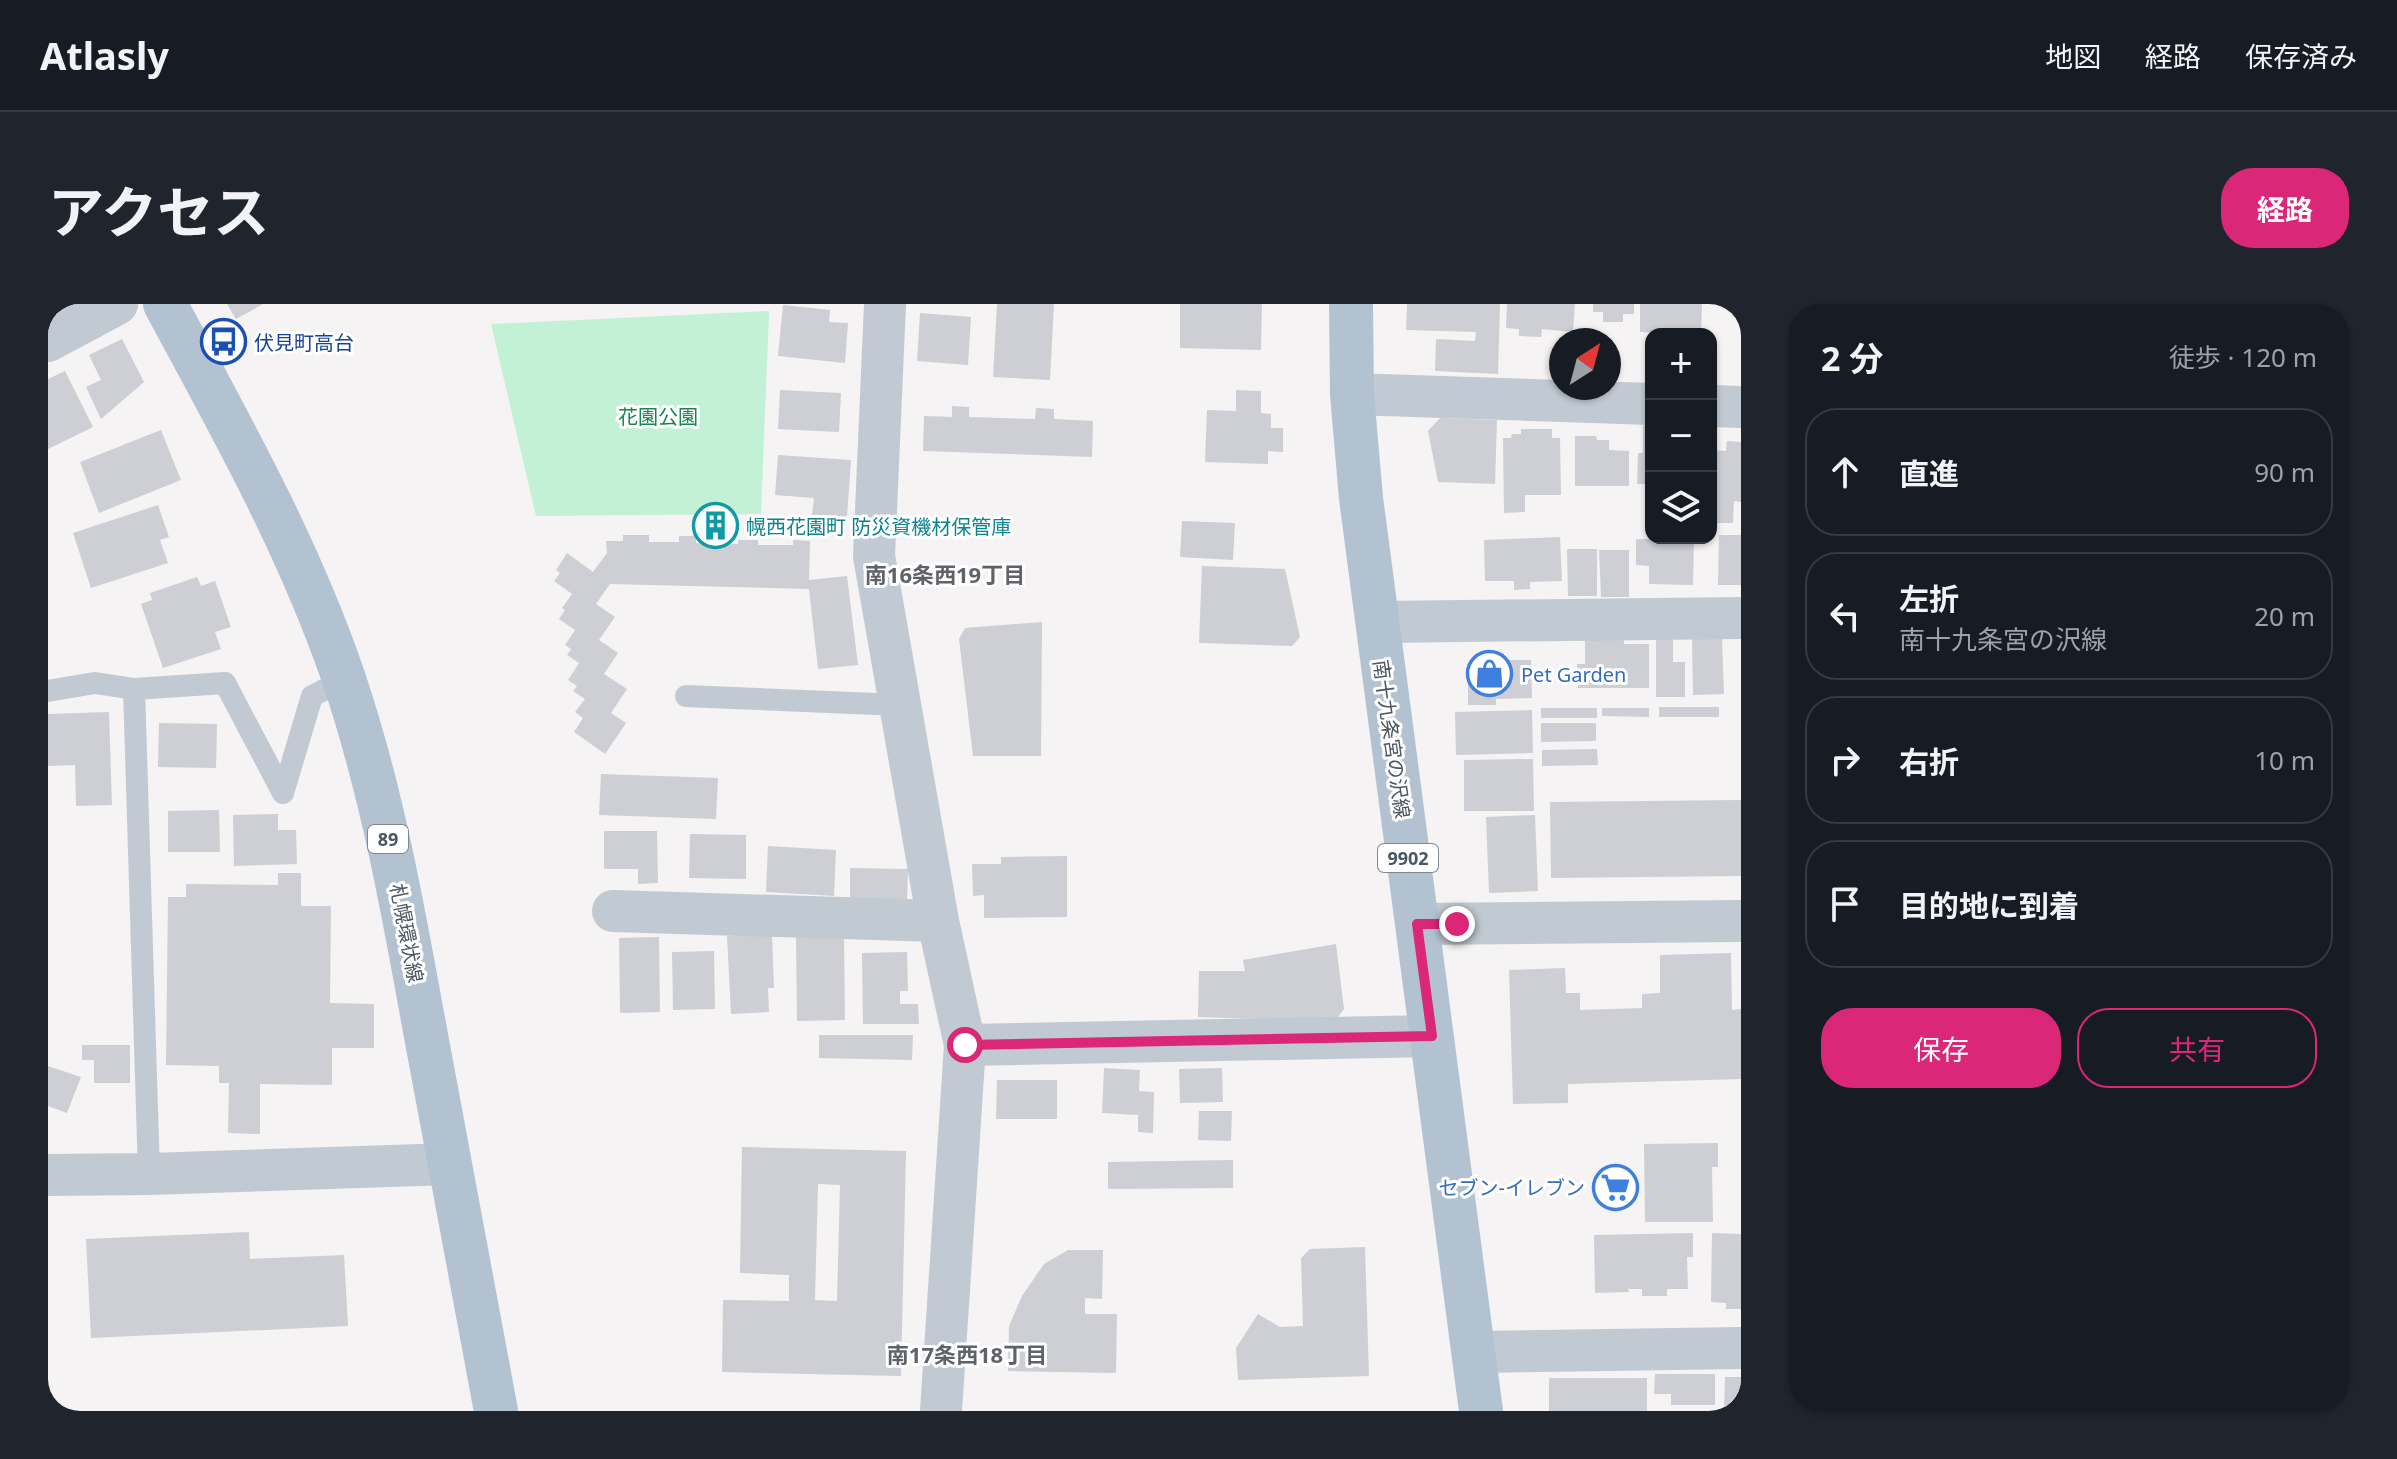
<!DOCTYPE html>
<html lang="ja">
<head>
<meta charset="utf-8">
<style>
  :root { --surface:#171b24; --page:#20242c; --text:#f1f3f6; --muted:#9ea1a6; --line:#363941; --accent:#db2777 }
  body { margin:0; font-family:"Noto Sans","Noto Sans JP",sans-serif; background:var(--page); color:var(--text) }
  .controls { position:absolute; right:24px; top:24px; display:grid; overflow:hidden; border-radius:16px; box-shadow:0 2px 6px #0004 }
  .controls button { width:72px; height:72px; display:grid; place-items:center; padding:0; border:0; border-bottom:2px solid var(--line); background:var(--surface); color:var(--text); font:40px sans-serif }
  .compass { position:absolute; left:1501px; top:24px; width:72px; height:72px; border-radius:50%; background:var(--surface); box-shadow:0 2px 6px #0004; rotate:36deg }
  .stop { position:absolute; width:24px; height:24px; margin:-18px; border:6px solid #db2777; border-radius:50%; background:#fff }
  .stop.end { background:#db2777; border-color:#fff; box-shadow:0 2px 8px #0008 }
  .list { margin:0; padding:0; list-style:none }
  h2 { display:flex; justify-content:space-between; align-items:center; height:104px; margin:0; padding:0 32px; font-size:34px }
  h2 small { font-size:26px; font-weight:400; color:var(--muted) }
  .list li { display:grid; grid-template-columns:52px 1fr auto; gap:24px; align-items:center; box-sizing:border-box; height:128px; margin:0 16px 16px; padding:0 16px; border:2px solid var(--line); border-radius:32px }
  .list b { display:block; font-size:30px; white-space:nowrap }
  .list p { margin:0; font-size:26px; white-space:nowrap; color:var(--muted) }
  .list em { font-size:26px; font-style:normal; color:var(--muted) }
  .actions { display:flex; gap:16px; padding:24px 32px }
  .actions a { flex:1; padding:18px 0; border:2px solid var(--accent); border-radius:32px; text-align:center; font-size:28px; color:var(--accent) }
  .actions .main { background:var(--accent); color:#fff }
  .icon { flex:none; width:44px; height:44px; fill:none; stroke:currentColor; stroke-width:2; stroke-linecap:round; stroke-linejoin:round }
  .map { position:relative; flex:none; width:1693px; height:1107px; overflow:hidden; border-radius:32px }
  header { display:flex; align-items:center; gap:48px; box-sizing:border-box; height:112px; padding:0 40px; background:var(--surface); border-bottom:2px solid var(--line) }
  header strong { font-size:38px }
  nav { display:flex; gap:44px; margin-inline-start:auto; font-size:28px }
  .intro { display:flex; align-items:center; justify-content:space-between; box-sizing:border-box; height:192px; padding:0 48px }
  h1 { margin:0; font-size:56px }
  .button { padding:20px 36px; border-radius:32px; background:var(--accent); color:#fff; font-size:28px; font-weight:700 }
  main { display:flex; gap:48px; padding:0 48px }
  aside { flex:1; background:var(--surface); border-radius:32px; box-shadow:0 2px 6px #0004 }
  .map>svg:first-child { display:block }
  .green { fill:#c3f1d5 }
  .building { fill:#cdcfd5; fill-rule:evenodd }
  .lines { fill:none; stroke-linecap:round; stroke-linejoin:round }
  .lane { stroke:#c1cad2; stroke-width:22 }
  .street { stroke:#c1cad2; stroke-width:42 }
  .primary { stroke:#b3c2d1; stroke-width:44 }
  .route { stroke:#db2777; stroke-width:10 }
  .labels { text-anchor:middle; dominant-baseline:central; stroke-width:6; stroke-linejoin:round; paint-order:stroke }
  .shield { fill:#fff; stroke:#808990; stroke-width:2 }
  .shield-label { font-size:18px; font-weight:bold; fill:#4a5661 }
  .transit-label { font-size:20px; fill:#164399; stroke:#fff; text-anchor:start }
  .park-label { font-size:20px; fill:#17864f; stroke:#fff }
  .culture-label { font-size:20px; fill:#0d838f; stroke:#fff; text-anchor:start }
  .shop-label { font-size:20px; fill:#366cbe; stroke:#fff; text-anchor:start }
  .street-label { font-size:20px; fill:#4a5661; stroke:#fff }
  .neighbourhood-label { font-size:22px; font-weight:bold; fill:#5f6368; stroke:#fff }
</style>
</head>
<body>
<header>
<strong>Atlasly</strong>
<nav><a>地図</a><a>経路</a><a>保存済み</a></nav>
</header>
<div class="intro"><h1>アクセス</h1><a class="button">経路</a></div>
<main>
<div class="map">
<svg width="1693" height="1107" viewBox="0 0 1693 1107">
  <rect width="100%" height="100%" fill="#f5f3f3"/>
  <!-- green -->
  <path class="green" d="M 721,7 L 713,210 L 488,212 L 443,20 Z"/>
  <!-- building -->
  <path class="building" d="M 179,0 L 215,0 L 188,15 Z
    M 949,0 L 1006,0 L 1002,76 L 945,73 Z
    M 1132,0 L 1214,0 L 1213,46 L 1132,44 Z
    M 1359,0 L 1452,0 L 1450,70 L 1387,67 L 1388,35 L 1427,37 L 1428,28 L 1358,26 Z
    M 1459,0 L 1527,0 L 1525,28 L 1494,25 L 1493,33 L 1471,32 L 1471,25 L 1458,24 Z
    M 1545,0 L 1586,0 L 1586,10 L 1575,10 L 1575,18 L 1555,18 L 1555,8 L 1545,8 Z
    M 1592,0 L 1654,0 L 1653,30 L 1592,28 Z
    M 735,1 L 782,6 L 781,18 L 800,19 L 797,59 L 730,52 Z
    M 872,9 L 923,13 L 920,61 L 869,57 Z
    M 74,35 L 96,78 L 53,115 L 38,83 L 53,76 L 41,51 Z
    M 17,67 L 45,123 L 0,145 L 0,75 Z
    M 732,86 L 793,89 L 791,128 L 730,125 Z
    M 1188,86 L 1213,87 L 1213,109 L 1223,110 L 1223,124 L 1235,124 L 1235,148 L 1220,147 L 1220,160 L 1157,158 L 1159,106 L 1188,107 Z
    M 904,102 L 921,103 L 921,113 L 987,115 L 988,104 L 1006,105 L 1006,115 L 1045,117 L 1044,153 L 875,147 L 876,112 L 904,113 Z
    M 1392,114 L 1449,116 L 1447,180 L 1390,178 L 1380,127 Z
    M 1595,121 L 1603,122 L 1603,180 L 1589,180 L 1590,149 L 1595,149 Z
    M 1473,125 L 1504,125 L 1504,134 L 1512,134 L 1513,191 L 1477,191 L 1477,208 L 1456,209 L 1455,134 L 1463,134 L 1464,130 L 1473,130 Z
    M 113,126 L 133,176 L 51,209 L 32,158 Z
    M 1527,132 L 1548,132 L 1549,136 L 1561,136 L 1561,146 L 1581,147 L 1581,182 L 1527,182 Z
    M 1679,137 L 1693,138 L 1693,198 L 1686,197 L 1685,219 L 1663,219 L 1663,146 L 1678,147 Z
    M 730,151 L 803,156 L 799,213 L 764,211 L 766,194 L 727,191 Z
    M 110,201 L 121,233 L 112,236 L 120,259 L 43,284 L 25,229 Z
    M 1134,217 L 1187,219 L 1185,256 L 1132,253 Z
    M 575,231 L 601,231 L 601,238 L 631,238 L 631,232 L 648,232 L 648,239 L 690,240 L 690,236 L 710,236 L 710,241 L 745,241 L 745,236 L 762,237 L 761,276 L 799,272 L 810,361 L 770,365 L 761,285 L 562,280 L 548,300 L 567,313 L 551,336 L 570,349 L 556,370 L 579,385 L 563,409 L 578,419 L 557,450 L 526,428 L 535,414 L 527,408 L 537,395 L 525,387 L 529,382 L 520,376 L 531,359 L 519,351 L 523,345 L 517,341 L 527,326 L 511,315 L 517,306 L 514,304 L 524,290 L 506,277 L 512,269 L 508,266 L 519,249 L 545,268 L 559,249 L 558,237 L 575,237 Z
    M 1671,231 L 1693,231 L 1693,281 L 1670,281 Z
    M 1512,233 L 1514,277 L 1482,278 L 1482,285 L 1466,286 L 1466,277 L 1437,277 L 1436,236 Z
    M 1588,235 L 1646,235 L 1645,281 L 1601,280 L 1601,262 L 1588,261 Z
    M 1519,245 L 1549,245 L 1549,292 L 1520,292 Z
    M 1551,246 L 1581,246 L 1581,293 L 1553,293 Z
    M 1154,262 L 1237,265 L 1252,333 L 1244,342 L 1151,339 Z
    M 149,273 L 153,282 L 167,277 L 183,323 L 167,328 L 173,345 L 115,364 L 93,300 L 104,296 L 102,289 Z
    M 994,318 L 993,452 L 925,452 L 911,335 L 917,324 Z
    M 1608,332 L 1625,332 L 1625,358 L 1637,358 L 1637,393 L 1608,393 Z
    M 1674,334 L 1676,390 L 1645,391 L 1644,335 Z
    M 1537,335 L 1576,335 L 1576,340 L 1601,340 L 1601,384 L 1530,384 L 1529,360 L 1537,360 Z
    M 1443,356 L 1483,356 L 1484,394 L 1448,395 L 1448,401 L 1420,401 L 1420,371 L 1430,371 Z
    M 1611,403 L 1671,403 L 1671,413 L 1611,413 Z
    M 1493,404 L 1549,404 L 1549,414 L 1493,414 Z
    M 1554,404 L 1601,404 L 1601,413 L 1554,412 Z
    M 1484,406 L 1485,449 L 1408,451 L 1407,408 Z
    M 61,408 L 64,501 L 28,502 L 27,461 L 0,462 L 0,410 Z
    M 111,419 L 169,420 L 168,464 L 110,463 Z
    M 1493,419 L 1548,419 L 1548,437 L 1493,438 Z
    M 1549,445 L 1550,461 L 1494,462 L 1494,446 Z
    M 1485,455 L 1486,507 L 1416,507 L 1416,456 Z
    M 553,470 L 670,474 L 668,515 L 551,511 Z
    M 1693,496 L 1693,572 L 1503,574 L 1502,498 Z
    M 171,506 L 172,548 L 120,548 L 120,507 Z
    M 230,510 L 230,526 L 248,526 L 249,560 L 186,562 L 185,511 Z
    M 1487,511 L 1490,587 L 1441,589 L 1438,513 Z
    M 556,527 L 609,527 L 610,579 L 590,580 L 590,565 L 556,565 Z
    M 642,530 L 698,531 L 698,575 L 641,574 Z
    M 720,542 L 788,546 L 786,592 L 718,588 Z
    M 1019,552 L 1019,613 L 936,614 L 936,591 L 925,592 L 924,560 L 953,560 L 953,553 Z
    M 802,564 L 860,565 L 859,597 L 802,596 Z
    M 230,569 L 253,569 L 253,602 L 283,602 L 282,699 L 326,700 L 326,744 L 284,744 L 284,781 L 212,780 L 212,830 L 180,829 L 181,779 L 171,779 L 171,762 L 118,761 L 120,593 L 138,593 L 138,580 L 230,581 Z
    M 724,630 L 726,684 L 720,684 L 721,708 L 683,710 L 679,632 Z
    M 796,631 L 797,716 L 749,717 L 748,632 Z
    M 611,633 L 612,708 L 572,709 L 571,634 Z
    M 1288,640 L 1296,705 L 1287,717 L 1150,713 L 1151,667 L 1197,667 L 1195,656 Z
    M 666,647 L 667,705 L 625,706 L 624,648 Z
    M 859,648 L 860,687 L 852,687 L 852,700 L 870,700 L 871,720 L 815,720 L 814,649 Z
    M 1683,649 L 1684,706 L 1693,705 L 1693,775 L 1520,780 L 1520,799 L 1465,800 L 1461,666 L 1517,664 L 1518,689 L 1532,689 L 1532,706 L 1594,704 L 1594,690 L 1612,689 L 1612,651 Z
    M 771,731 L 865,731 L 864,756 L 771,754 Z
    M 34,741 L 82,741 L 82,779 L 46,779 L 46,756 L 34,756 Z
    M 0,762 L 33,773 L 19,809 L 0,802 Z
    M 1056,764 L 1092,766 L 1091,787 L 1106,788 L 1105,829 L 1090,828 L 1090,811 L 1054,809 Z
    M 1174,764 L 1175,798 L 1132,799 L 1131,765 Z
    M 949,776 L 1009,776 L 1009,815 L 948,815 Z
    M 1151,807 L 1184,807 L 1183,837 L 1150,836 Z
    M 1670,839 L 1670,863 L 1664,863 L 1665,918 L 1597,918 L 1596,840 Z
    M 694,843 L 858,847 L 853,1072 L 674,1068 L 675,996 L 741,997 L 741,971 L 692,969 ZM 770,880 L 792,881 L 789,997 L 767,996 Z
    M 1185,856 L 1185,884 L 1060,885 L 1060,858 Z
    M 201,928 L 202,955 L 296,951 L 300,1022 L 43,1034 L 38,935 Z
    M 1645,929 L 1645,953 L 1639,953 L 1640,985 L 1619,985 L 1619,992 L 1594,992 L 1594,985 L 1580,985 L 1581,988 L 1547,989 L 1546,931 Z
    M 1664,929 L 1693,930 L 1693,1005 L 1678,1005 L 1678,999 L 1663,998 Z
    M 1317,943 L 1321,1072 L 1190,1076 L 1188,1044 L 1210,1010 L 1232,1023 L 1255,1022 L 1253,954 L 1262,945 Z
    M 1020,946 L 1055,946 L 1054,995 L 1037,994 L 1037,1010 L 1069,1010 L 1068,1069 L 960,1067 L 961,1022 L 974,992 L 996,960 Z
    M 1607,1070 L 1667,1070 L 1667,1101 L 1623,1101 L 1623,1090 L 1606,1090 Z
    M 1677,1073 L 1693,1073 L 1693,1107 L 1676,1107 Z
    M 1501,1074 L 1599,1074 L 1599,1107 L 1501,1107 Z"/>
  <g class="lines">
    <!-- lane -->
    <path class="lane" d="M 0,387 L 47,379 L 86,385
      M 638,392 L 852,401
      M 101,870 L 86,385 L 177,379 L 235,489 L 264,392 L 296,376"/>
    <!-- street -->
    <path class="street" d="M 837,0 L 826,252 L 890,617 L 917,741 L 893,1107
      M 0,37 L 69,0
      M 1304,90 L 1603,100
      M 1663,102 L 1693,103
      M 1329,318 L 1693,314
      M 565,607 L 890,617
      M 1369,620 L 1693,617
      M 917,741 L 1384,732
      M 0,871 L 101,870 L 402,860
      M 1425,1048 L 1693,1044"/>
    <!-- primary -->
    <path class="primary" d="M 117,0 C 183,122 251,243 296,375 C 334,488 355,605 376,721 C 400,850 424,978 448,1107
      M 1303,0 L 1304,90 L 1313,194 L 1433,1107"/>
  </g>
  <g class="lines">
    <!-- route -->
    <path class="route" d="M 917,741 L 1384,732 L 1369,620 L 1409,620"/>
  </g>
  <!-- icons -->
  <defs>
    <symbol id="bus-ring" viewBox="-11 -11 22 22"><circle r="9.5" fill="#fff" stroke="#1a4fb4" stroke-width="1.5"/><path d="M-5-6H5V4H4V6H2V4H-2V6H-4V4H-5ZM-3.5-4V0h7V-4ZM-3.5 1.2v1.5H-2V1.2ZM2 1.2v1.5H3.5V1.2Z" fill="#1a4fb4"/></symbol>
    <symbol id="building-ring" viewBox="-11 -11 22 22"><circle r="9.5" fill="#fff" stroke="#0f9aa8" stroke-width="1.5"/><path d="M-4-6H4V6H1V3H-1V6H-4ZM-2.5-4.3h1.7v1.8h-1.7ZM.8-4.3h1.7v1.8H.8ZM-2.5-1h1.7V.8h-1.7ZM.8-1h1.7V.8H.8Z" fill="#0f9aa8"/></symbol>
    <symbol id="shop-ring" viewBox="-11 -11 22 22"><circle r="9.5" fill="#fff" stroke="#3f7fe0" stroke-width="1.5"/><path d="M-5-2.5h2.3a2.7 3.5 0 0 1 5.4 0H5L5.5 6h-11ZM-1.5-2.5h3a1.5 2.3 0 0 0-3 0Z" fill="#3f7fe0"/></symbol>
    <symbol id="supermarket-ring" viewBox="-11 -11 22 22"><circle r="9.5" fill="#fff" stroke="#3f7fe0" stroke-width="1.5"/><path d="M-6-5.5h2.5l.6 2H6L4.5 2H-2.5L-4.4-4H-6ZM-1.5 3.2a1.3 1.3 0 1 0 .1 0ZM3 3.2a1.3 1.3 0 1 0 .1 0Z" fill="#3f7fe0"/></symbol>
  </defs>
  <g fill-rule="evenodd">
    <use href="#bus-ring" x="150" y="12" width="51" height="51"/>
    <use href="#building-ring" x="642" y="196" width="51" height="51"/>
    <use href="#shop-ring" x="1416" y="344" width="51" height="51"/>
    <use href="#supermarket-ring" x="1542" y="858" width="51" height="51"/>
  </g>
  <g class="labels">
    <!-- shield labels -->
    <g class="shield">
      <rect x="320" y="521" width="40" height="28" rx="6"/>
      <rect x="1330" y="540" width="60" height="28" rx="6"/>
    </g>
    <g class="shield-label">
      <text x="340" y="535">89</text>
      <text x="1360" y="554">9902</text>
    </g>
    <!-- transit labels -->
    <g class="transit-label">
      <text x="206" y="38">伏見町高台</text>
    </g>
    <!-- park labels -->
    <g class="park-label">
      <text x="610" y="112">花園公園</text>
    </g>
    <!-- culture labels -->
    <g class="culture-label">
      <text x="698" y="222">幌西花園町 防災資機材保管庫</text>
    </g>
    <!-- shop labels -->
    <g class="shop-label">
      <text x="1473" y="370">Pet Garden</text>
      <text x="1537" y="883" text-anchor="end">セブン-イレブン</text>
    </g>
    <!-- street labels -->
    <g class="street-label">
      <text transform="translate(1344 435) rotate(82)">南十九条宮の沢線</text>
      <text transform="translate(359 629) rotate(79)">札幌環状線</text>
    </g>
    <!-- neighbourhood labels -->
    <g class="neighbourhood-label">
      <text x="897" y="270">南16条西19丁目</text>
      <text x="919" y="1050">南17条西18丁目</text>
    </g>
  </g>
</svg>
<div class="controls">
<button>+</button>
<button>−</button>
<button><svg class="icon" aria-label="layers" viewBox="0 0 24 24"><path d="M12 4l9 5-9 5-9-5zM3 14l9 5 9-5"/></svg></button>
</div>
<svg class="compass" viewBox="-18 -18 36 36"><path d="M0-13l5 13h-10z" fill="#e53935"/><path d="M0 13l5-13h-10z" fill="#9ea1a6"/></svg>
<div class="stop" style="left:917px;top:741px"></div>
<div class="stop end" style="left:1409px;top:620px"></div>
</div>
<aside>
<h2>2 分<small>徒歩 · 120 m</small></h2>
<ul class="list">
<li><svg class="icon" aria-label="ahead" viewBox="0 0 24 24"><path d="M12 20V5M6 11l6-6 6 6"/></svg><div><b>直進</b></div><em>90 m</em></li>
<li><svg class="icon" aria-label="left" viewBox="0 0 24 24"><path d="M17 20v-9H6M10 6l-5 5 5 5"/></svg><div><b>左折</b><p>南十九条宮の沢線</p></div><em>20 m</em></li>
<li><svg class="icon" aria-label="right" viewBox="0 0 24 24"><path d="M7 20v-9h11M14 6l5 5-5 5"/></svg><div><b>右折</b></div><em>10 m</em></li>
<li><svg class="icon" aria-label="arrive" viewBox="0 0 24 24"><path d="M6 21V4h12l-3 4 3 4H6"/></svg><div><b>目的地に到着</b></div></li>
</ul>
<div class="actions"><a class="main">保存</a><a>共有</a></div>
</aside>
</main>
</body>
</html>
